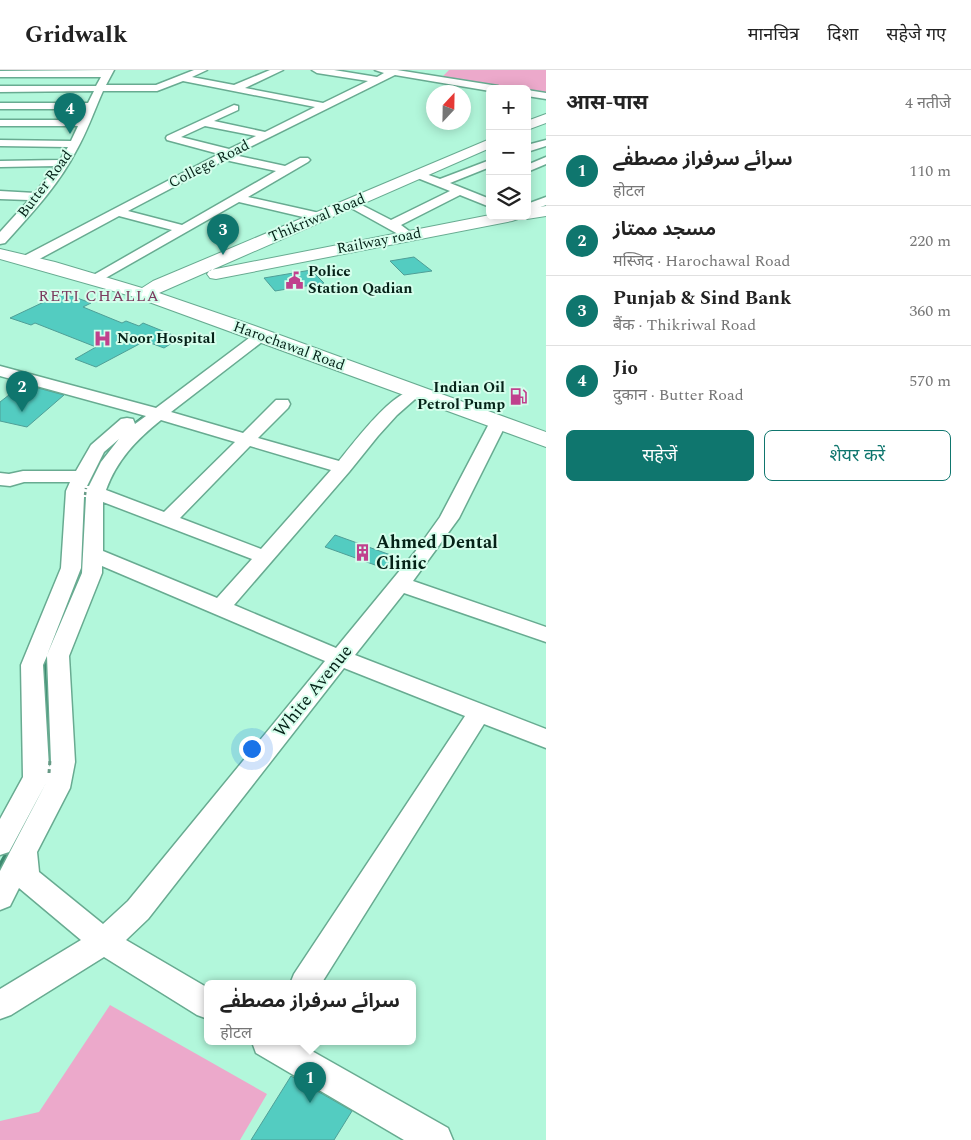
<!DOCTYPE html>
<html lang="hi">
<head>
<meta charset="utf-8">
<style>
  :root { --surface:#fff; --page:#f2f2f2; --text:#222; --muted:#767676; --line:#e0e0e0; --accent:#0f766e }
  body { margin:0; font-family:Spectral,"Noto Sans Arabic","Noto Sans Devanagari",serif; background:var(--page); color:var(--text) }
  .controls { position:absolute; right:15px; top:15px; display:grid; overflow:hidden; border-radius:8px; box-shadow:0 2px 12px #0003 }
  .controls button { width:45px; height:45px; display:grid; place-items:center; padding:0; border:0; border-bottom:1px solid var(--line); background:var(--surface); color:var(--text); font:25px sans-serif }
  .compass { position:absolute; left:426px; top:15px; width:45px; height:45px; border-radius:50%; background:var(--surface); box-shadow:0 2px 12px #0003; rotate:22deg }
  .you { position:absolute; left:251px; top:678px; width:18px; height:18px; margin:-12px; border:4px solid #fff; border-radius:50%; background:#1a73e8; box-shadow:0 0 0 8px #1a73e833 }
  .badge { display:grid; place-items:center; width:32px; height:32px; border-radius:50%; background:var(--accent); color:#fff; font-size:16px; font-weight:700 }
  .pin { position:absolute; translate:-50% -41px; filter:drop-shadow(0 1px 2px #0008) }
  .pin::after { content:''; position:absolute; top:26px; width:18px; height:15px; background:inherit; clip-path:polygon(0 0,100% 0,50% 100%) }
  .popup { position:absolute; left:204px; top:910px; width:212px; height:65px; box-sizing:border-box; display:grid; place-content:center; border-radius:8px; background:var(--surface); filter:drop-shadow(0 1px 4px #0005); font-size:16px; white-space:nowrap; color:var(--muted) }
  .popup b { font-size:19px; color:var(--text) }
  .popup::after { content:''; position:absolute; left:50%; top:100%; margin-left:-10px; border:10px solid transparent; border-top-color:var(--surface) }
  .list { margin:0; padding:0; list-style:none }
  h2 { display:flex; justify-content:space-between; align-items:center; height:65px; margin:0; padding:0 20px; font-size:21px }
  h2 small { font-size:16px; font-weight:400; color:var(--muted) }
  .list li { display:grid; grid-template-columns:32px 1fr auto; gap:15px; align-items:center; box-sizing:border-box; height:70px; padding:0 20px; border-top:1px solid var(--line) }
  .list b { display:block; font-size:19px; white-space:nowrap }
  .list p { margin:0; font-size:16px; white-space:nowrap; color:var(--muted) }
  .list em { font-size:16px; font-style:normal; color:var(--muted) }
  .actions { display:flex; gap:10px; padding:15px 20px }
  .actions a { flex:1; padding:11px 0; border:1px solid var(--accent); border-radius:8px; text-align:center; font-size:18px; color:var(--accent) }
  .actions .main { background:var(--accent); color:#fff }
  .icon { flex:none; width:28px; height:28px; fill:none; stroke:currentColor; stroke-width:2; stroke-linecap:round; stroke-linejoin:round }
  .map { position:relative; flex:none; width:546px; height:1070px; overflow:hidden }
  header { display:flex; align-items:center; gap:30px; box-sizing:border-box; height:70px; padding:0 25px; background:var(--surface); border-bottom:1px solid var(--line) }
  header strong { font-size:24px }
  nav { display:flex; gap:28px; margin-inline-start:auto; font-size:18px }
  main { display:flex }
  aside { flex:1; background:var(--surface) }
  .map>svg:first-child { display:block }
  .green { fill:#eca9cb }
  .lines { fill:none; stroke-linecap:round; stroke-linejoin:round }
  .stream-far2 { stroke:#3c8b70; stroke-width:4.5 }
  .stream-far1 { stroke:#3c8b70; stroke-width:6 }
  .stream { stroke:#3c8b70; stroke-width:8 }
  .building { fill:#53ccc1; stroke:#4f9f97 }
  .minor-casing { stroke:#68ab91; stroke-width:3 }
  .major-casing { stroke:#68ab91; stroke-width:2 }
  .minor { fill:#fff; fill-rule:evenodd }
  .major { fill:#fff; fill-rule:evenodd }
  .path-bridge-far1 { stroke:#669985; stroke-width:2.5; stroke-dasharray:3 3; stroke-linecap:butt }
  .path-bridge { stroke:#669985; stroke-width:3; stroke-dasharray:4 4; stroke-linecap:butt }
  .labels { text-anchor:middle; dominant-baseline:central; stroke-width:4; stroke-linejoin:round; paint-order:stroke }
  .far-street-label { font-size:15px; fill:#052218; stroke:#d5feec }
  .far-poi-label { font-size:15px; font-weight:bold; fill:#052218; stroke:#d5feec; text-anchor:start }
  .far-neighbourhood-label { font-size:16px; letter-spacing:1px; fill:#7c3c60; stroke:#d5feec }
  .poi-label { font-size:18px; font-weight:bold; fill:#052218; stroke:#d5feec; text-anchor:start }
  .street-label { font-size:18px; fill:#052218; stroke:#d5feec }
</style>
</head>
<body>
<header>
<strong>Gridwalk</strong>
<nav><a>मानचित्र</a><a>दिशा</a><a>सहेजे गए</a></nav>
</header>
<main>
<div class="map">
<svg width="546" height="1070" viewBox="0 0 546 1070">
  <rect width="100%" height="100%" fill="#b2f7db"/>
  <!-- green -->
  <path class="green" d="M 449,0 L 546,0 L 546,26 L 527,23 L 527,19 L 498,19 L 439,10 Z
    M 110,935 L 267,1024 L 240,1070 L 0,1070 L 0,1051 L 39,1042 Z"/>
  <g class="lines">
    <!-- stream-far2 -->
    <path class="stream-far2" d="M 133,356 L 143,348
      M 84,426 L 85,444
      M 83,474 L 84,461"/>
    <!-- stream-far1 -->
    <path class="stream-far1" d="M 82,493 L 83,473
      M 59,554 L 81,501
      M 48,581 L 43,598 L 50,689"/>
    <!-- stream -->
    <path class="stream" d="M 0,799 L 17,769"/>
  </g>
  <!-- building -->
  <path class="building" d="M 414,187 L 432,201 L 404,205 L 390,191 Z
    M 311,200 L 324,213 L 275,221 L 264,208 Z
    M 63,223 L 91,233 L 83,237 L 122,253 L 126,251 L 139,256 L 143,253 L 180,268 L 164,278 L 145,271 L 96,297 L 75,289 L 96,277 L 35,253 L 31,255 L 10,248 Z
    M 23,314 L 64,325 L 27,357 L 0,351 L 0,332 Z
    M 335,465 L 399,488 L 389,500 L 325,477 Z
    M 291,1006 L 352,1041 L 334,1070 L 251,1070 Z"/>
  <g class="lines">
    <defs>
      <path id="minor" d="M 104,0 L 114,0 L 106,15 L 156,15 L 194,0 L 207,0 L 192,7 L 234,15 L 270,0 L 283,0 L 245,18 L 323,33 L 368,11 L 317,3 L 312,0 L 334,0 L 377,7 L 384,3 L 375,0 L 397,0 L 498,16 L 503,19 L 490,19 L 490,21 L 395,5 L 234,85 L 285,96 L 300,88 L 308,88 L 310,90 L 308,92 L 248,127 L 324,144 L 326,147 L 324,150 L 320,151 L 239,132 L 95,214 L 88,210 L 90,207 L 172,160 L 119,146 L 32,193 L 22,193 L 20,190 L 22,187 L 219,84 L 167,70 L 166,68 L 167,66 L 234,35 L 238,36 L 238,40 L 214,51 L 265,62 L 315,37 L 183,11 L 157,21 L 103,21 C 94,41 87,62 76,81 C 58,116 31,144 5,173 L 0,174 L 0,162 L 29,130 L 0,129 L 0,121 L 35,123 L 56,96 L 0,97 L 0,91 L 60,90 L 68,77 L 0,76 L 0,70 L 71,71 L 78,56 L 0,56 L 0,50 L 81,50 L 86,39 L 0,39 L 0,33 L 88,33 L 94,21 L 0,22 L 0,16 L 96,16 L 101,7 L 0,7 L 0,1 ZM 205,56 L 256,66 L 229,79 L 181,67 ZM 225,90 L 276,101 L 182,155 L 128,141 Z
        M 527,20 L 546,23 L 546,29 L 527,26 Z
        M 546,70 L 546,76 L 527,82 L 527,75 Z
        M 546,87 L 546,94 L 527,102 L 527,95 Z
        M 490,90 L 490,97 L 450,113 L 490,129 L 490,137 L 460,125 L 401,155 L 409,161 L 408,164 L 398,164 L 344,134 L 346,131 L 354,131 L 391,150 L 450,121 L 415,107 L 413,105 L 415,103 L 423,103 L 440,109 Z
        M 546,127 L 546,135 L 527,142 L 527,134 Z
        M 262,260 L 267,262 L 270,265 L 267,268 L 171,342 L 243,363 L 276,330 L 288,330 L 290,334 L 288,338 L 258,368 L 339,391 C 353,374 397,314 420,320 L 422,323 L 397,345 L 378,366 L 349,402 L 234,535 L 336,578 L 415,482 L 440,447 L 492,348 L 498,347 L 504,348 L 507,352 L 459,448 L 413,511 L 546,557 L 546,572 L 404,523 L 355,585 L 546,659 L 546,678 L 484,654 L 321,914 L 290,914 L 294,904 L 465,646 L 344,598 L 148,849 L 126,870 L 208,918 L 208,949 L 197,945 L 104,887 L 11,945 L 0,949 L 0,919 L 81,870 L 19,818 L 10,836 L 0,840 L 0,801 L 46,713 L 9,782 L 0,785 L 0,749 L 23,707 L 21,595 L 61,498 L 66,421 L 70,412 L 24,412 L 10,416 L 0,415 L 0,403 L 9,404 L 23,401 L 76,401 L 91,375 L 121,349 L 127,348 L 133,349 L 135,354 L 146,346 L 0,306 L 0,296 L 156,338 L 257,262 ZM 161,350 L 235,372 L 164,442 L 106,420 C 117,390 136,370 161,350 ZM 119,369 L 101,392 L 89,416 L 87,416 L 104,382 ZM 250,376 L 331,400 L 261,479 L 180,448 ZM 84,427 L 86,427 L 82,503 L 47,585 L 81,498 ZM 103,432 L 252,489 L 217,528 L 103,481 ZM 102,496 L 325,591 L 128,831 L 103,854 L 39,802 L 37,782 L 70,718 L 75,692 L 69,586 L 102,503 ZM 47,586 L 51,692 L 49,697 L 43,595 Z
        M 252,972 L 296,972 L 448,1058 L 453,1070 L 404,1070 L 256,983 Z"/>
      <path id="major" d="M 546,44 L 546,53 L 527,60 L 527,51 Z
        M 490,69 L 490,78 L 159,223 L 255,256 L 546,362 L 546,377 L 138,228 L 0,189 L 0,179 L 55,192 L 142,218 L 153,211 Z
        M 546,136 L 546,146 L 527,149 L 521,146 L 527,146 L 527,139 Z
        M 490,145 L 520,146 L 518,149 L 512,151 L 216,209 L 210,208 L 207,204 L 210,200 L 216,199 Z"/>
    </defs>
    <!-- minor casing -->
    <use href="#minor" class="minor-casing"/>
    <!-- major casing -->
    <use href="#major" class="major-casing"/>
    <!-- minor -->
    <use href="#minor" class="minor"/>
    <!-- major -->
    <use href="#major" class="major"/>
    <!-- path-bridge-far1 -->
    <path class="path-bridge-far1" d="M 85,425 L 86,418"/>
    <!-- path-bridge -->
    <path class="path-bridge" d="M 49,703 L 50,690"/>
  </g>
  <!-- icons -->
  <defs>
    <symbol id="civic-bare" viewBox="-9 -9 18 18"><path d="M-.6-6.5H3V-4.5H.6V-3L4-1V1h2V6H-6V1h2V-1L-.6-3ZM-1.2 2.5V6h2.4V2.5Z" fill="#c0418d" stroke="#d5feec" stroke-width="2.5" paint-order="stroke"/></symbol>
    <symbol id="hospital-bare" viewBox="-9 -9 18 18"><path d="M-5-5h3v3.5h4V-5h3V5h-3V1.5h-4V5h-3Z" fill="#c0418d" stroke="#d5feec" stroke-width="2.5" paint-order="stroke"/></symbol>
    <symbol id="fuel-bare" viewBox="-9 -9 18 18"><path d="M-5.5-6h7V0h2V4h1.3V-2.5L3-4.5l.8-.8L6-3V5H2.5V1h-1V6h-7ZM-4.2-4.7v3.2H.2V-4.7Z" fill="#c0418d" stroke="#d5feec" stroke-width="2.5" paint-order="stroke"/></symbol>
    <symbol id="building-bare" viewBox="-9 -9 18 18"><path d="M-4-6H4V6H1V3H-1V6H-4ZM-2.5-4.3h1.7v1.8h-1.7ZM.8-4.3h1.7v1.8H.8ZM-2.5-1h1.7V.8h-1.7ZM.8-1h1.7V.8H.8Z" fill="#c0418d" stroke="#d5feec" stroke-width="2.5" paint-order="stroke"/></symbol>
  </defs>
  <g fill-rule="evenodd">
    <use href="#civic-bare" x="282" y="198" width="25" height="25"/>
    <use href="#hospital-bare" x="90" y="256" width="25" height="25"/>
    <use href="#fuel-bare" x="506" y="314" width="25" height="25"/>
    <use href="#building-bare" x="350" y="470" width="25" height="25"/>
  </g>
  <g class="labels">
    <!-- far-street labels -->
    <g class="far-street-label">
      <text transform="translate(209 94) rotate(-27)">College Road</text>
      <text transform="translate(45 114) rotate(-53)">Butter Road</text>
      <text transform="translate(317 148) rotate(-23)">Thikriwal Road</text>
      <text transform="translate(379 171) rotate(-11)">Railway road</text>
      <text transform="translate(289 276) rotate(20)">Harochawal Road</text>
    </g>
    <!-- far-poi labels -->
    <g class="far-poi-label">
      <text x="308" y="201">Police<tspan x="308" dy="17">Station Qadian</tspan></text>
      <text x="117" y="268">Noor Hospital</text>
      <text x="505" y="317" text-anchor="end">Indian Oil<tspan x="505" dy="17">Petrol Pump</tspan></text>
    </g>
    <!-- far-neighbourhood labels -->
    <g class="far-neighbourhood-label">
      <text x="99" y="226">RETI CHALLA</text>
    </g>
    <!-- poi labels -->
    <g class="poi-label">
      <text x="376" y="472">Ahmed Dental<tspan x="376" dy="21">Clinic</tspan></text>
    </g>
    <!-- street labels -->
    <g class="street-label">
      <text transform="translate(313 621) rotate(-51)">White Avenue</text>
    </g>
  </g>
</svg>
<div class="controls">
<button>+</button>
<button>−</button>
<button><svg class="icon" aria-label="layers" viewBox="0 0 24 24"><path d="M12 4l9 5-9 5-9-5zM3 14l9 5 9-5"/></svg></button>
</div>
<svg class="compass" viewBox="-18 -18 36 36"><path d="M0-13l5 13h-10z" fill="#e53935"/><path d="M0 13l5-13h-10z" fill="#767676"/></svg>
<div class="you"></div>
<div class="pin badge" style="left:310px;top:1033px">1</div>
<div class="popup"><b>سرائے سرفراز مصطفٰے</b>होटल</div>
<div class="pin badge" style="left:22px;top:342px">2</div>
<div class="pin badge" style="left:223px;top:185px">3</div>
<div class="pin badge" style="left:70px;top:64px">4</div>
</div>
<aside>
<h2>आस-पास<small>4 नतीजे</small></h2>
<ul class="list">
<li><span class="badge">1</span><div><b>سرائے سرفراز مصطفٰے</b><p>होटल</p></div><em>110 m</em></li>
<li><span class="badge">2</span><div><b>مسجد ممتاز</b><p>मस्जिद · Harochawal Road</p></div><em>220 m</em></li>
<li><span class="badge">3</span><div><b>Punjab &amp; Sind Bank</b><p>बैंक · Thikriwal Road</p></div><em>360 m</em></li>
<li><span class="badge">4</span><div><b>Jio</b><p>दुकान · Butter Road</p></div><em>570 m</em></li>
</ul>
<div class="actions"><a class="main">सहेजें</a><a>शेयर करें</a></div>
</aside>
</main>
</body>
</html>
